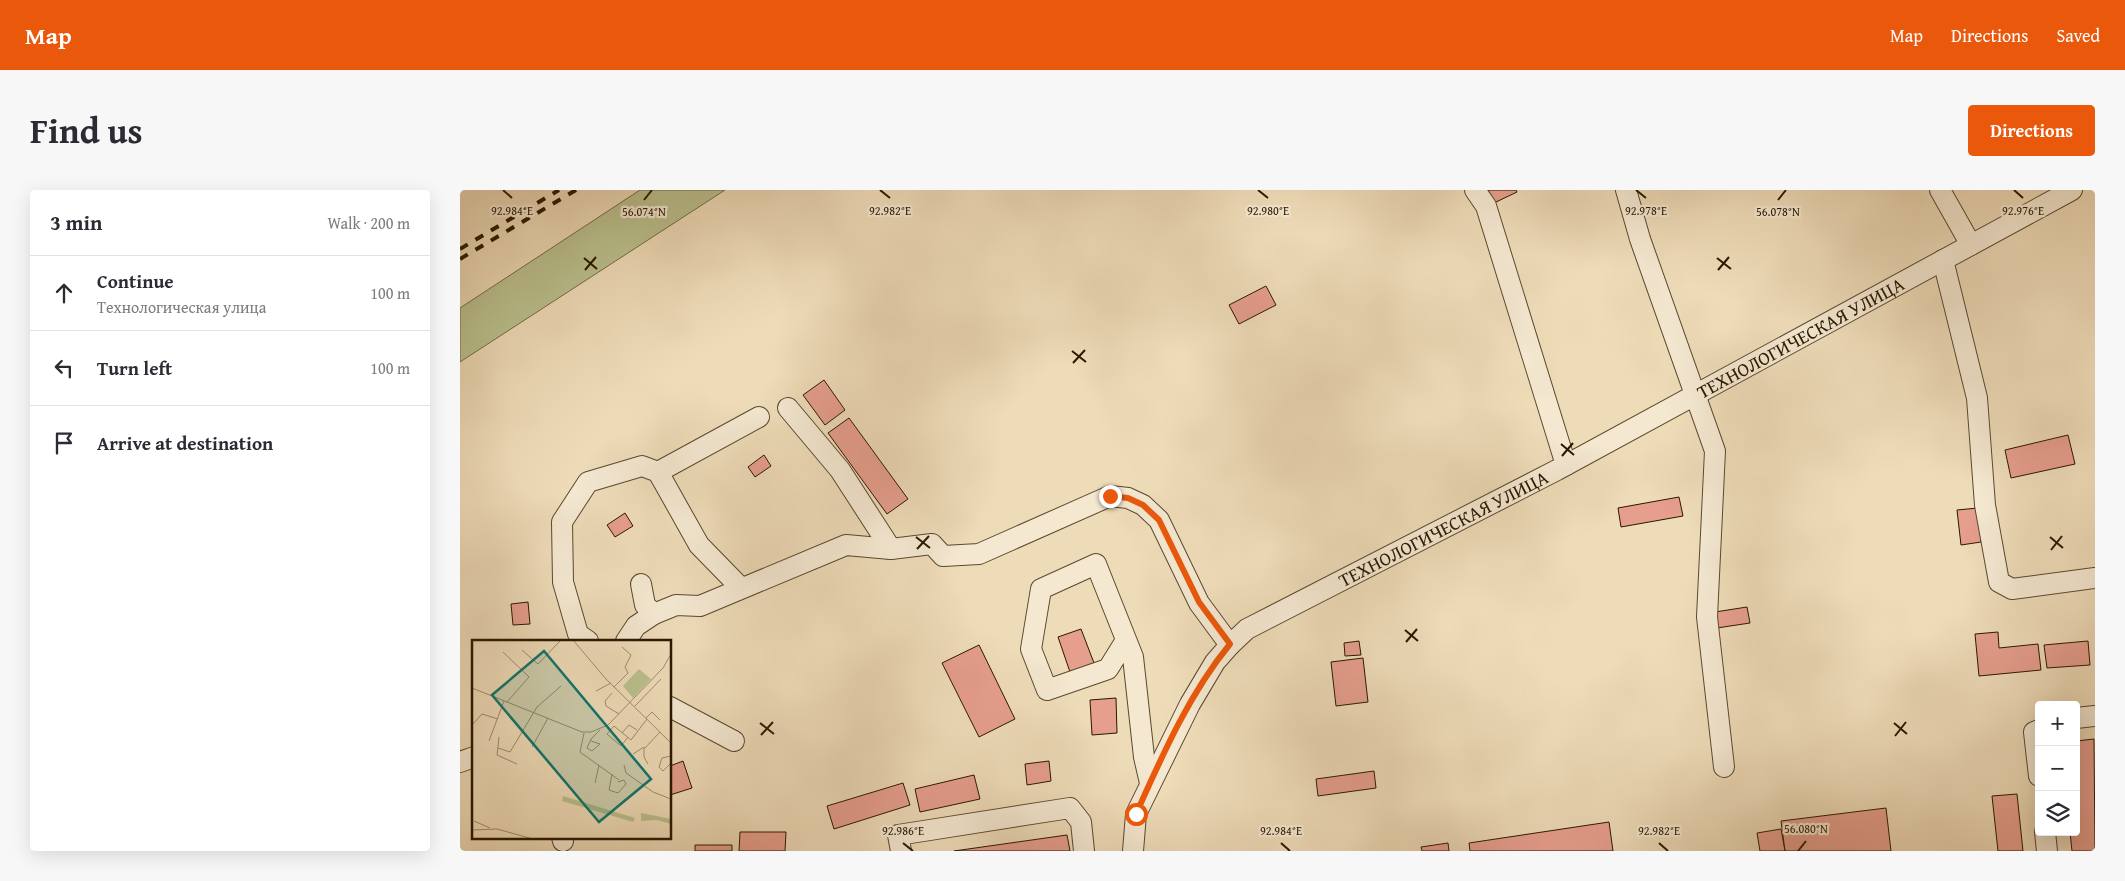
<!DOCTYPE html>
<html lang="en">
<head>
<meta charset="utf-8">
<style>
  :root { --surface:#fff; --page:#f7f7f7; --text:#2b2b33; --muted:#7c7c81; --line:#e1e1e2; --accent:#ea580c }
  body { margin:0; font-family:"Gentium Book Plus",serif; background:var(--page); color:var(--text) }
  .controls { position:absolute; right:15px; bottom:15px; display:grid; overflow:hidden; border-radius:5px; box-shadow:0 5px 20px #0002 }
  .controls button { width:45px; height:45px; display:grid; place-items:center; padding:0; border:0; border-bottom:1px solid var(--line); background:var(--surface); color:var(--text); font:25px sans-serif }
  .stop { position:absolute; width:15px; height:15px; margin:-11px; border:4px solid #ea580c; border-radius:50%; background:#fff }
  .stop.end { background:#ea580c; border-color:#fff; box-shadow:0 1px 5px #0008 }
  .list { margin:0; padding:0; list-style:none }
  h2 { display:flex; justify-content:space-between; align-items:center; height:65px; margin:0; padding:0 20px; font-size:21px }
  h2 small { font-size:16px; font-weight:400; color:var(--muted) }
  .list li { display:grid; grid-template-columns:32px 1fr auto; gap:15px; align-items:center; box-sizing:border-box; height:75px; padding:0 20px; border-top:1px solid var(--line) }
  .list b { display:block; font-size:19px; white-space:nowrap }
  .list p { margin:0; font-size:16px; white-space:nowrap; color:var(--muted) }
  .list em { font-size:16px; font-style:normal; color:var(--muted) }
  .icon { flex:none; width:28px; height:28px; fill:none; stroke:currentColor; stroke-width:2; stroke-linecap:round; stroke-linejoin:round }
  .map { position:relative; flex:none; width:1635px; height:661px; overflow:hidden; border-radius:5px }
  header { display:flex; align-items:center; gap:30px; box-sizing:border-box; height:70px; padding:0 25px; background:var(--accent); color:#fff }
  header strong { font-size:24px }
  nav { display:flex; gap:28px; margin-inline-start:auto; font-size:18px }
  .intro { display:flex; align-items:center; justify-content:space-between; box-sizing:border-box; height:120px; padding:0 30px }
  h1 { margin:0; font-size:35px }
  .button { padding:12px 22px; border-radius:5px; background:var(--accent); color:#fff; font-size:18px; font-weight:700 }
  main { display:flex; gap:30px; padding:0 30px }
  aside { flex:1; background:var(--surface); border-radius:5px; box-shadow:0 5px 20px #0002 }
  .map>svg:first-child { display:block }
  .green { fill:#bac08e; stroke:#726c47 }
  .building { fill:#e69e8d; stroke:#291800 }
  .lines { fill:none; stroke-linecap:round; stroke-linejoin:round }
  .minor-casing { stroke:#5a492e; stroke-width:22 }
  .minor { stroke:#f4e8d1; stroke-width:20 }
  .rail { stroke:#291800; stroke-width:4; stroke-dasharray:9 9; stroke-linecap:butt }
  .route { stroke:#ea580c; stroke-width:6 }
  .ticks { fill:none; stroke:#291800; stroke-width:2 }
  .labels { text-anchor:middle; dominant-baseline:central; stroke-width:4.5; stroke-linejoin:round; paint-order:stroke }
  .street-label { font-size:19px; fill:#291800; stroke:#f4e8d1 }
  .inset-road { fill:none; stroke:#9f8d6e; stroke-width:1 }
  .view { fill:#0f766e; fill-opacity:0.15; stroke:#0f766e; stroke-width:2.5 }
  .inset-edge { fill:none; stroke:#291800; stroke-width:2.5 }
  .ticks-label { font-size:12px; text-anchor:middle; fill:#291800; stroke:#f4e8d1; stroke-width:4.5; stroke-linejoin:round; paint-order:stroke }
</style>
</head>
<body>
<header>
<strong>Map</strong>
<nav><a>Map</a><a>Directions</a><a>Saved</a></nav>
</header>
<div class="intro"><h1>Find us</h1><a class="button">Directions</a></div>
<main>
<aside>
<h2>3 min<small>Walk · 200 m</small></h2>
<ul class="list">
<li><svg class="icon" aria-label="ahead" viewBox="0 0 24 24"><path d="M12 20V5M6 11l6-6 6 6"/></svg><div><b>Continue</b><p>Технологическая улица</p></div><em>100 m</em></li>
<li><svg class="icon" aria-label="left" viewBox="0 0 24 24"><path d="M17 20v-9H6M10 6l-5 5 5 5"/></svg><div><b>Turn left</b></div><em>100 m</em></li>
<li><svg class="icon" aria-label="arrive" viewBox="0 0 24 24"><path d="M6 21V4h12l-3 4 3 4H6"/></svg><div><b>Arrive at destination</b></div></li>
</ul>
</aside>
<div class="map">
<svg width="1635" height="661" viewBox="0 0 1635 661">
  <rect width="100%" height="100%" fill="#eedbb8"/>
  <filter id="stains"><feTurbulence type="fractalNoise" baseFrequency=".004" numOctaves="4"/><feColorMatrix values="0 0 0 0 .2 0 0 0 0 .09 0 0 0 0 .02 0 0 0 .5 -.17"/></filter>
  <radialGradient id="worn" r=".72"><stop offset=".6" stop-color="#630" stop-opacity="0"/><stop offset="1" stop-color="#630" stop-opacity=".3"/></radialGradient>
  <!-- green -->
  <path class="green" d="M 180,0 L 265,0 L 0,172 L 0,118 Z"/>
  <!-- building -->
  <path class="building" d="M 1028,0 L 1056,0 L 1057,2 L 1034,13 Z
    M 806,96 L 816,115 L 779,134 L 769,115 Z
    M 364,190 L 385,220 L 365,235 L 343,205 Z
    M 389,228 L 448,309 L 427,324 L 368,243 Z
    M 1608,245 L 1615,274 L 1551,288 L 1545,260 Z
    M 304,265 L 311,276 L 295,287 L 288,277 Z
    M 1219,307 L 1223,326 L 1161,337 L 1158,318 Z
    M 1518,318 L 1521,352 L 1501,355 L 1497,320 Z
    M 165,323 L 173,336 L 155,347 L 147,335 Z
    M 68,412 L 70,434 L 53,435 L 51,414 Z
    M 1287,417 L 1290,433 L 1257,438 L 1255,422 Z
    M 621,439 L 634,473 L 610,482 L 598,447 Z
    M 1538,442 L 1539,458 L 1578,454 L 1581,480 L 1519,486 L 1515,444 Z
    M 899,451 L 901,465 L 885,466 L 884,453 Z
    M 1628,451 L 1630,475 L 1587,478 L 1584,455 Z
    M 519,455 L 555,529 L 519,547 L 482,473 Z
    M 903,468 L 908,512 L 876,516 L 871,472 Z
    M 656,508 L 657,543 L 632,545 L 630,510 Z
    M 1634,549 L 1635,661 L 1612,661 L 1610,642 L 1616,642 L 1616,551 Z
    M 223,571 L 232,598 L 210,605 L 210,576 Z
    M 589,571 L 591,591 L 567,595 L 565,574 Z
    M 914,581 L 916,598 L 858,606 L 856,589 Z
    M 514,585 L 520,609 L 460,622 L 455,599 Z
    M 443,593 L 450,615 L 374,639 L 367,616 Z
    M 1557,604 L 1563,661 L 1538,661 L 1532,606 Z
    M 1426,618 L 1431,661 L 1325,661 L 1321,631 Z
    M 1149,632 L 1153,661 L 1010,661 L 1009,653 Z
    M 1321,639 L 1325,661 L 1300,661 L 1297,643 Z
    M 280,642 L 326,642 L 325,661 L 279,661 Z
    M 607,645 L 610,661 L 494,661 Z
    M 988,653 L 989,661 L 962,661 L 961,657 Z
    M 235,655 L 272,655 L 272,661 L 235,661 Z"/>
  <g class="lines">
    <defs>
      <g id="minor">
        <path d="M 1015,0 L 1026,16 L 1106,275"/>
        <path d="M 1166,0 L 1180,49 L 1255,261 L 1247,427 L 1264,577"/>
        <path d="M 1480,0 L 1511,55"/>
        <path d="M 1483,70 L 1517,208 L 1525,315 L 1539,392 L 1552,399 L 1635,388"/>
        <path d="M 328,218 L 380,280 L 431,359"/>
        <path d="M 198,282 L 299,227"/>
        <path d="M 194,424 L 216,415 L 240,416 L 386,355 L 431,359 L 472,354 L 483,366 L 519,364 L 650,306 L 668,308 L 683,315 L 699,330 L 739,413 L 770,455"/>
        <path d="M 666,450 L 648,479 L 587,500 L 571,459 L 581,399 L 636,374 L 673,467 L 684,567 L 690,593"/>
        <path d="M 128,451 L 118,444 L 103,392 L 102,332 L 128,292 L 182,276 L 198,282 L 239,355 L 281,398"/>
        <path d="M 166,451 L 176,436 L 194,424 L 185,415 L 181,394"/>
        <path d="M 210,517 L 274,551"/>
        <path d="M 1616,528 L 1635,526"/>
        <path d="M 1579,540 L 1574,542 L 1579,586"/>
        <path d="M 0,572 L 14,567"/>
        <path d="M 1585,642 L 1587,661"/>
        <path d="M 102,647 L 103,651"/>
        <path d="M 441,661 L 438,645 L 610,618 L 621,632 L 624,661"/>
        <path id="s1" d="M 673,661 L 676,624 L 730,514 L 755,472 L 770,455 L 787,439 L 1097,280 L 1612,0"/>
      </g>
    </defs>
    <!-- minor casing -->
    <use href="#minor" class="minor-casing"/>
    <!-- minor -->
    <use href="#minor" class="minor"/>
    <!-- rail -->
    <path class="rail" d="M 0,59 L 99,0
      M 0,69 L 116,0"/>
  </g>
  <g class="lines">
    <!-- route -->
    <path class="route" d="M 650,306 L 668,308 L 683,315 L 699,330 L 739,412 L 770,454 C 729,504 702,566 676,624"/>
  </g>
  <!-- ticks -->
  <path class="ticks" d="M 43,0 L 52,8M 420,0 L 430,8M 798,0 L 808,8M 1176,0 L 1186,8M 1554,0 L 1563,8M 184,10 L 192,0M 1318,10 L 1326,0M 124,68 L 137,79M 1257,68 L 1271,79M 125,80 L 136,67M 1258,80 L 1269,67M 612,161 L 626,172M 613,173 L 625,160M 1101,254 L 1114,265M 1102,266 L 1113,253M 456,347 L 470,358M 1590,347 L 1603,358M 457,359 L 469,346M 1591,360 L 1602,346M 945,440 L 958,451M 946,452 L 957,439M 300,533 L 314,544M 1434,533 L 1447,544M 301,545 L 313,532M 1435,546 L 1446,532M 443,653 L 453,661M 821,653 L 830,661M 1199,653 L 1208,661M 1338,661 L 1346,651"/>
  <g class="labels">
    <!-- street labels -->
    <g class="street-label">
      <text stroke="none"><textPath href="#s1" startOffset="880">ТЕХНОЛОГИЧЕСКАЯ УЛИЦА</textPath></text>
      <text stroke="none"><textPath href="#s1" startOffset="475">ТЕХНОЛОГИЧЕСКАЯ УЛИЦА</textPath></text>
    </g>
  </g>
  <!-- overview -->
  <g transform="translate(12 450)">
    <rect width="199" height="199" fill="#eedbb8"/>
    <path d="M 167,29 L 179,39 L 161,58 L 151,46 ZM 91,156 L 163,178 L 161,182 L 90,161 ZM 169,173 L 199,179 L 199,184 L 185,180 L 169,181 Z" fill="#bac08e"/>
    <path class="inset-road" d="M 101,0 L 134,39 L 199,103M 50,10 L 66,24 L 89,0M 31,12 L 57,37 L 35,62M 142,47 L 156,33 L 153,27 L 159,15 L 150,7M 0,48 L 110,92 L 119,92 L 136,85 L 191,28 L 199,14M 124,51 L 139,43M 140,53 L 133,61 L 134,66 L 147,74M 163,66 L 189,39M 174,78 L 180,72 L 188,80M 0,85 L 10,74 L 26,79M 112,93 L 108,112 L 147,140M 150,93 L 157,85 L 165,90M 27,97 L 25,115 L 45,124M 156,97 L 149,106 L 135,94 L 142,86 L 159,100 L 175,79M 17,101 L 32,61M 119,101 L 128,104 L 120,111 L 115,108 L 119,99 L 128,90M 60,107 L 76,78M 26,108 L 38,112 L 65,67 L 89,46M 173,108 L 188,92M 161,114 L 172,107 L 172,117 L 176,124M 199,116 L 190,118 L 187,127 L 191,131 L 199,123M 152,125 L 154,133 L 181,152 L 199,159M 140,134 L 137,150 L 146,153 L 154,144 L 152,140 L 146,142M 123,143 L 127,125M 2,181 L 18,188M 0,190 L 25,189 L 61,199"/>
    <path class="view" d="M 72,11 L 179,139 L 127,182 L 20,55 Z"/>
    <rect width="199" height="199" class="inset-edge"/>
  </g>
  <g class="ticks-label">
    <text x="52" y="25">92.984°E</text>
    <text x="430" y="25">92.982°E</text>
    <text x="808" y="25">92.980°E</text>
    <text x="1186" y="25">92.978°E</text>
    <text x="1563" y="25">92.976°E</text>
    <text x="184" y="26">56.074°N</text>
    <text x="1318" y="26">56.078°N</text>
    <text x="1346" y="643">56.080°N</text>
    <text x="443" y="645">92.986°E</text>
    <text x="821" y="645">92.984°E</text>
    <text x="1199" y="645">92.982°E</text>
  </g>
  <rect width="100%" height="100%" filter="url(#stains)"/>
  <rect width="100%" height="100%" fill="url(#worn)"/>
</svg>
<div class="controls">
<button>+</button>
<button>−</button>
<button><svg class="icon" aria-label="layers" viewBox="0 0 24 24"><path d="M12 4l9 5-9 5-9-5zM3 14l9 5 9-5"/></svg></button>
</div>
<div class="stop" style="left:676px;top:624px"></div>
<div class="stop end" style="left:650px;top:306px"></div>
</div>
</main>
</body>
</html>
